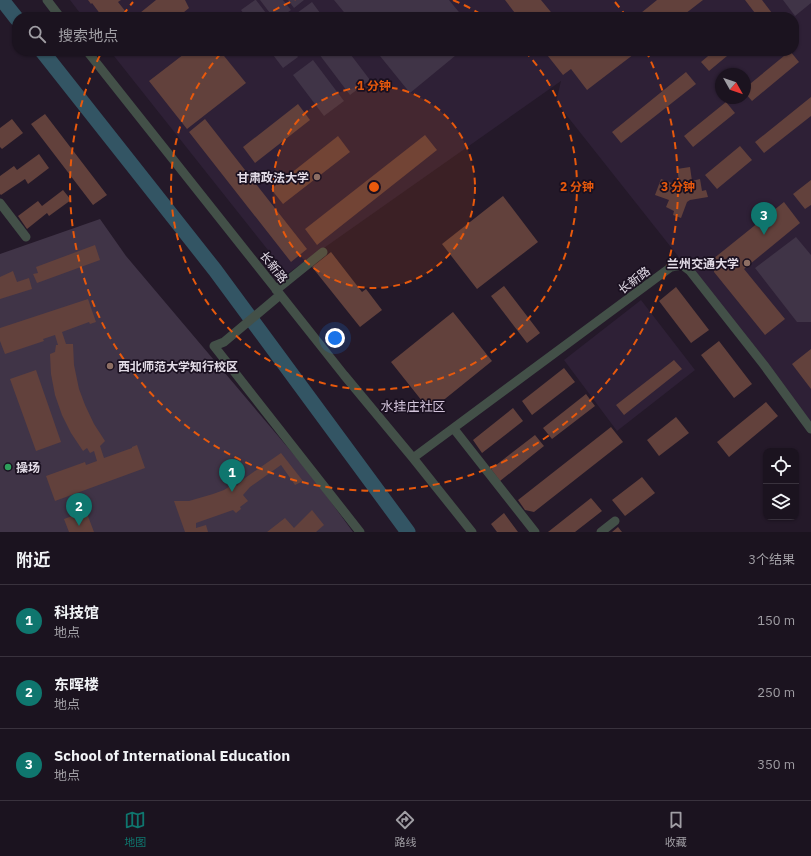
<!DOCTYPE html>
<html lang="zh">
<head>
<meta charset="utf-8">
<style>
  :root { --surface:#1b131f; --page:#28202c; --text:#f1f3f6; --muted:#a09ea4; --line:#39323d; --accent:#0f766e }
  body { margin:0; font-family:"IBM Plex Sans","Noto Sans SC",sans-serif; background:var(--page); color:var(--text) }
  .controls { position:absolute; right:12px; bottom:12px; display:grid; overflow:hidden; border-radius:8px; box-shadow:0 1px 3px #0004 }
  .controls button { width:36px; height:36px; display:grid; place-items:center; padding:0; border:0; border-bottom:1px solid var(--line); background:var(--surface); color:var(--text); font:20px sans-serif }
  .compass { position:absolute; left:715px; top:68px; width:36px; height:36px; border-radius:50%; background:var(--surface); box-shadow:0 1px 3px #0004; rotate:130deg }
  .you { position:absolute; left:335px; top:338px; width:14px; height:14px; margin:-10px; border:3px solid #fff; border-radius:50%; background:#1a73e8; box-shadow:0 0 0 6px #1a73e833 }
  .badge { display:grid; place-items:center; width:26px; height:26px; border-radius:50%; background:var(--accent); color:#fff; font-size:13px; font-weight:700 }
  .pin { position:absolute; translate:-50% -33px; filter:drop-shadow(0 1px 2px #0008) }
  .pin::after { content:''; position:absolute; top:21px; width:14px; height:12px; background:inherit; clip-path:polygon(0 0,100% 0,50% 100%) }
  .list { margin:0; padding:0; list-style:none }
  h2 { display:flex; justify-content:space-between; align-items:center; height:52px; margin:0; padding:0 16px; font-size:17px }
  h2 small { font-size:13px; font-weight:400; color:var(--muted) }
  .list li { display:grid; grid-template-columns:26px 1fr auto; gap:12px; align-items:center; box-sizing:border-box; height:72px; padding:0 16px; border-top:1px solid var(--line) }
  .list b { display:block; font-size:15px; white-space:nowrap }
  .list p { margin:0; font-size:13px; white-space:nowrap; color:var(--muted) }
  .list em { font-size:13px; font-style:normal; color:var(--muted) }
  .icon { flex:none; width:22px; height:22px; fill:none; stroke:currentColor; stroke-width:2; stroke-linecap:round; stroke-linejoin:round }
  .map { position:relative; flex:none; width:811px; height:532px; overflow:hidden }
  .search { position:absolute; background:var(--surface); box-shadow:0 1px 3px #0004; left:12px; right:12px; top:12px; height:44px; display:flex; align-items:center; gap:10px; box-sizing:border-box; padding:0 14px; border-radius:16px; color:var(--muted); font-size:15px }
  .sheet { height:268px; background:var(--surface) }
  nav { display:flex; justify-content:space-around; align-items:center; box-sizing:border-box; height:56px; border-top:1px solid var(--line); background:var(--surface); font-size:11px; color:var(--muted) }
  nav a { display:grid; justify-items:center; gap:2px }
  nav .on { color:var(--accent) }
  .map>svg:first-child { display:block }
  .built { fill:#2e2036; fill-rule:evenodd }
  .green { fill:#403447 }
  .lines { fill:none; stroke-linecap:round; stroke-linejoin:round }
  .river { stroke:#335564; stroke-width:15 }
  .building { fill:#62413c }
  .minor { stroke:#435048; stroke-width:9 }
  .ring { fill:none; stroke:#e8590c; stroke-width:2; stroke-dasharray:7 5 }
  .education-dot { fill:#8d6e63; stroke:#1a1020; stroke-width:1.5 }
  .leisure-dot { fill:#2e9e5b; stroke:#1a1020; stroke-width:1.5 }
  .labels { text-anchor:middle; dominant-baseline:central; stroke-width:3.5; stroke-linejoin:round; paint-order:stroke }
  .poi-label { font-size:12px; font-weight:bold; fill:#e2dbe6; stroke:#1a1020; text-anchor:end }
  .street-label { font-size:12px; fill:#e2dbe6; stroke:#1a1020 }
  .neighbourhood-label { font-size:13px; fill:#d3c4db; stroke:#1a1020 }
  .centre { fill:#e8590c; stroke:#1a1020; stroke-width:2 }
  .ring-label { font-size:12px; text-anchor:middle; font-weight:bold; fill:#e8590c; stroke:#1a1020; stroke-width:3.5; stroke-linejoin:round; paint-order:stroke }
</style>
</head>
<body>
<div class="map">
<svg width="811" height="532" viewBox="0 0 811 532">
  <rect width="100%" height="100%" fill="#241929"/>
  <!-- built -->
  <path class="built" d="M 70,0 L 811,0 L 811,424 L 556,102 L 561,81 L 287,274 L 110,51 L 794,51 L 794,17 L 83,17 ZM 721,74 L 745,74 L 745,98 L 721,98 Z
    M 641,300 L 695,370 L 617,431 L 564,360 Z"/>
  <!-- green -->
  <path class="green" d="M 255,0 L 256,0 L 269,17 L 246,17 L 241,10 Z
    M 260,0 L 283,0 L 291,10 L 281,17 L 273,17 Z
    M 288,0 L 304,0 L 294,8 Z
    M 334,0 L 449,0 L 463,17 L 348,17 Z
    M 783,0 L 811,0 L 811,3 L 795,16 Z
    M 312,2 L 323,17 L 300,17 L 297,13 Z
    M 270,51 L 294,51 L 298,57 L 283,68 Z
    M 323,51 L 348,51 L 370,80 L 350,95 L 319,54 Z
    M 376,51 L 461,51 L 410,93 Z
    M 313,60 L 344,101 L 324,116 L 293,75 Z
    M 100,219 L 126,256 L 312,476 L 353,532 L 0,532 L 0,254 Z
    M 796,237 L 811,255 L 811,322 L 797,322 L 755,268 Z"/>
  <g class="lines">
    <!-- river -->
    <path class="river" d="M 2,0 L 17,19
      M 42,51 L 215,270 L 408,532"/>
  </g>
  <!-- building -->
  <path class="building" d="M 88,0 L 121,0 L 118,2 L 130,17 L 101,17 L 101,15 L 92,3 L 91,4 Z
    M 156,0 L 185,0 L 189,8 L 178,17 L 135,17 Z
    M 505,0 L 541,0 L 555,17 L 518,17 Z
    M 657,0 L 703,0 L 681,17 L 636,17 Z
    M 745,0 L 762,0 L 775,17 L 758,17 Z
    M 188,51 L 220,51 L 246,83 L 187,129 L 149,81 Z
    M 544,51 L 581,51 L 585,56 L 592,51 L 638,51 L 587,90 L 571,69 L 563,75 Z
    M 714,51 L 733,51 L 709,71 L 701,62 Z
    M 790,51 L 799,62 L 752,101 L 745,93 L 745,88 Z
    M 686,72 L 696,84 L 621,143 L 612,132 Z
    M 811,97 L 811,116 L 764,153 L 755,142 Z
    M 726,102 L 735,113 L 693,147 L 684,136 Z
    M 298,104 L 310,120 L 255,163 L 243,147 Z
    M 45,114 L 107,195 L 93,205 L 31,124 Z
    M 12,119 L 23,133 L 2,149 L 0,147 L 0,128 Z
    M 205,119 L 307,249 L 291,262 L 189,132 Z
    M 425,135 L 437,150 L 317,245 L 305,229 Z
    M 338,136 L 350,152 L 283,204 L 271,189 Z
    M 740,146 L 752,160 L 717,189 L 705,175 Z
    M 39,154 L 49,168 L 28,184 L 25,179 L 1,195 L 0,194 L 0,176 L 14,166 L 17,170 Z
    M 690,167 L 692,181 L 700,179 L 702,191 L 706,190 L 708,197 L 690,200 L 687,202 L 681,218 L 673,215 L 674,211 L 666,207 L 669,200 L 655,195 L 661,179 L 680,186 L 677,169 Z
    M 811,180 L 811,205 L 805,209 L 793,194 Z
    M 63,190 L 71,200 L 49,216 L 47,213 L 27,229 L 18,216 L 38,201 L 42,206 Z
    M 503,196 L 538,242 L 477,289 L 442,244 Z
    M 784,202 L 800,223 L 744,269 L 785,319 L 765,335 L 714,272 L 713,259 Z
    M 95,245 L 100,260 L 37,283 L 33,274 L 38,273 L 36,267 Z
    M 331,252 L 362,292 L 366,289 L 382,310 L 360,327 L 312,267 Z
    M 13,271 L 17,282 L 29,278 L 32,289 L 0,299 L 0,277 Z
    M 504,286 L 540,333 L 527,343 L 491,296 Z
    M 676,287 L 709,330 L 691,343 L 659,301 Z
    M 88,299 L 96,322 L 90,324 L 89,322 L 62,332 L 66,344 L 73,344 L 74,365 L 79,389 L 85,405 L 94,424 L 105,441 L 100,446 L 104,458 L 132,448 L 132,447 L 137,445 L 145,468 L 55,501 L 46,476 L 85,462 L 86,465 L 97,461 L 94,451 L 90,453 L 87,448 L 83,451 L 71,433 L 62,415 L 55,395 L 51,374 L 50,354 L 55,352 L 56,345 L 58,345 L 55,335 L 43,339 L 44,341 L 5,354 L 0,341 L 0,328 Z
    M 453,312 L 492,361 L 430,411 L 391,362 Z
    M 719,341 L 752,384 L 734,398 L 701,355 Z
    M 811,349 L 811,389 L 792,364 Z
    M 674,360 L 682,369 L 624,415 L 616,405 Z
    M 564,368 L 575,382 L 532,415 L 522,401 Z
    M 36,370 L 61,442 L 36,451 L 10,379 Z
    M 586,394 L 595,406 L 552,439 L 543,428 Z
    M 766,402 L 778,416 L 729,457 L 717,442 Z
    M 513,408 L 523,421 L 482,453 L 473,440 Z
    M 676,417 L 689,433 L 659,456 L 647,440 Z
    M 611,427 L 623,442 L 534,512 L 525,510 L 518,500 Z
    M 535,435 L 544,446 L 500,481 L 491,469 Z
    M 281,453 L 303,481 L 295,485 L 281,465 L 250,487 L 243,495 L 248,501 L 240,507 L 241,509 L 236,513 L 233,510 L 196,523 L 196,528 L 206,525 L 208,532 L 185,532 L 174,501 L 189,501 L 213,494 L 224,490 L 235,483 L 237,486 L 245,478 Z
    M 642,477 L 655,493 L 625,516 L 612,500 Z
    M 591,498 L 602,511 L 575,532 L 548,532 Z
    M 312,510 L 324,525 L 316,532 L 267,532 L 285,518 L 294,528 Z
    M 86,511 L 94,532 L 69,532 L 64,519 Z
    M 504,513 L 518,532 L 497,532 L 491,524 Z
    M 618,527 L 622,532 L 612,532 Z"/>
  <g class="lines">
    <!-- minor -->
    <path class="minor" d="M 47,0 L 60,17
      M 87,51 L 344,375 L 413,458 L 472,532
      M 0,203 L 26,237
      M 276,290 L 323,252
      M 280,295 L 224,342 L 214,346 L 360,532
      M 454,429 L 535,532
      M 413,458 L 671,267 L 682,265 L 690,271 L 764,365 L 811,429
      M 601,532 L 615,521"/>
  </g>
  <!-- distance rings -->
  <circle cx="374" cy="187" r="101" fill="#e8590c" fill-opacity=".12"/>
  <g class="ring">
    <circle cx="374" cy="187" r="101"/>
    <path d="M263 17A203 203 0 0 1 295 0M453 0A203 203 0 0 1 485 17M525 51A203 203 0 1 1 223 51"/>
    <path d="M123 15A304 304 0 0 1 133 2M615 2A304 304 0 0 1 625 15M646 51A304 304 0 1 1 102 51"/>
  </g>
  <!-- markers -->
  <g class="education-dot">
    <circle cx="317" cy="177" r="4"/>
    <circle cx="747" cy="263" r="4"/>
    <circle cx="110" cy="366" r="4"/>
  </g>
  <circle class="leisure-dot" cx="8" cy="467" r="4"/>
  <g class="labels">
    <!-- poi labels -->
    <g class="poi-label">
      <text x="309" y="177">甘肃政法大学</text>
      <text x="739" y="263">兰州交通大学</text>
      <text x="118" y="366" text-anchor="start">西北师范大学知行校区</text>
      <text x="16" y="467" text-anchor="start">操场</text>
    </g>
    <!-- street labels -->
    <g class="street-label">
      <text transform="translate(274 267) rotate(52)">长新路</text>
      <text transform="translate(634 280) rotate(-37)">长新路</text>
    </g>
    <!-- neighbourhood labels -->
    <g class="neighbourhood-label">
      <text x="413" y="406">水挂庄社区</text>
    </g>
  </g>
  <circle cx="374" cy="187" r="6" class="centre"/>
  <g class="ring-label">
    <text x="374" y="90">1 分钟</text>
    <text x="577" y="191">2 分钟</text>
    <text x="678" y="191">3 分钟</text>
  </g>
</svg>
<div class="controls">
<button><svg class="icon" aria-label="locate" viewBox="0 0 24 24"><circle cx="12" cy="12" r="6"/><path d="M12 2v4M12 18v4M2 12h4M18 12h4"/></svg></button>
<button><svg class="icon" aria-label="layers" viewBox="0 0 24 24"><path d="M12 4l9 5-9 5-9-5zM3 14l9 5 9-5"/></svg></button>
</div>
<svg class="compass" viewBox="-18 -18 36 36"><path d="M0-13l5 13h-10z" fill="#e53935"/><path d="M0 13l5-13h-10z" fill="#a09ea4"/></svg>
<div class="you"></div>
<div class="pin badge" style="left:232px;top:492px">1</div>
<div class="pin badge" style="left:79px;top:526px">2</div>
<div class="pin badge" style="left:764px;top:235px">3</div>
<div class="search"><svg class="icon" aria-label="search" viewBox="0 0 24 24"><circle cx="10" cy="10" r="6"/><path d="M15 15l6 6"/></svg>搜索地点</div>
</div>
<section class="sheet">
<h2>附近<small>3个结果</small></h2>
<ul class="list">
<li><span class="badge">1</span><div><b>科技馆</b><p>地点</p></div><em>150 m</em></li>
<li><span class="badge">2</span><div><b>东晖楼</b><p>地点</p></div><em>250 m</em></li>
<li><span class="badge">3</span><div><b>School of International Education</b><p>地点</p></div><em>350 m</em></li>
</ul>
</section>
<nav>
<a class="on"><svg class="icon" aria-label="map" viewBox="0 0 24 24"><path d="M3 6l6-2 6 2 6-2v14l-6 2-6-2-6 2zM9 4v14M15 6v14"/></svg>地图</a>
<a><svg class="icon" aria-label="directions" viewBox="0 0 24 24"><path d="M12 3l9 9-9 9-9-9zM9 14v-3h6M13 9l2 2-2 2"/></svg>路线</a>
<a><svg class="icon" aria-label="saved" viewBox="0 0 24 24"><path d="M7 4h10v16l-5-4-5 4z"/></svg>收藏</a>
</nav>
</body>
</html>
